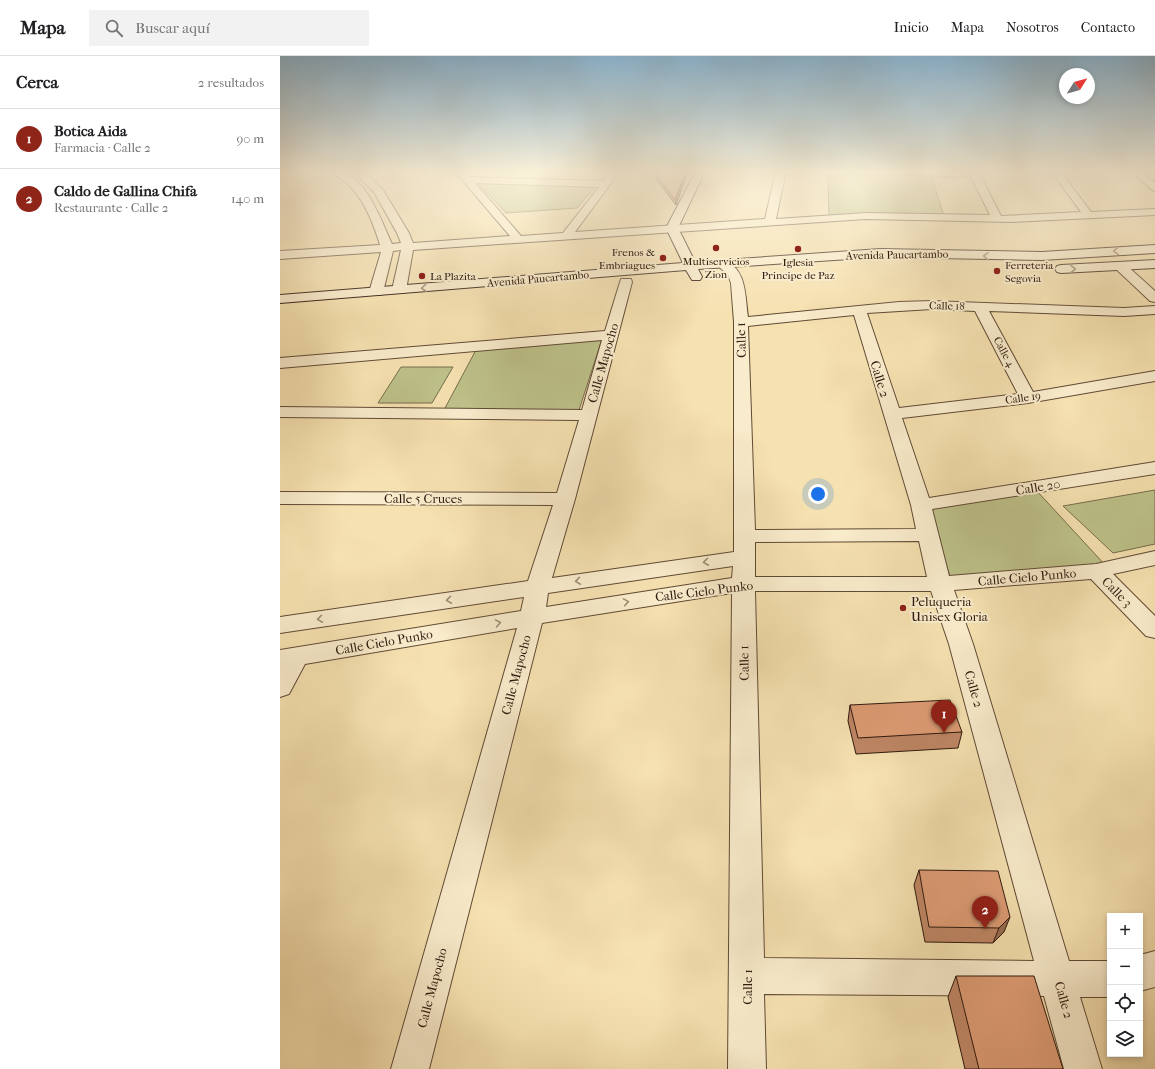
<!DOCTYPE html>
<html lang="es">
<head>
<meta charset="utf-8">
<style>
  :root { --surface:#fff; --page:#f2f2f2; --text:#202124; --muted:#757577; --line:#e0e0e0; --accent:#8f2418 }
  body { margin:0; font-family:"IM FELL French Canon",serif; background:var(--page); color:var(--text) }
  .controls { position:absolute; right:12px; bottom:12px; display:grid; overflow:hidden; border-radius:0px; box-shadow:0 2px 6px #0003 }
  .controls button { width:36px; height:36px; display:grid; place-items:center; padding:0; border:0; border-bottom:1px solid var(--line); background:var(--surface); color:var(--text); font:20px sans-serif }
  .compass { position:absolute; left:779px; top:12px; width:36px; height:36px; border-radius:50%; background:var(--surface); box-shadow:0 2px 6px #0003; rotate:53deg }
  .you { position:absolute; left:538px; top:438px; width:14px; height:14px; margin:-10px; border:3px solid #fff; border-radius:50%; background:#1a73e8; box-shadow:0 0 0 6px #1a73e833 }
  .badge { display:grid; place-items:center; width:26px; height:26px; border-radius:50%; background:var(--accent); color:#fff; font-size:13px; font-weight:700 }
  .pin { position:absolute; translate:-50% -33px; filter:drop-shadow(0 1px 2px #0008) }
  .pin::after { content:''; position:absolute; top:21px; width:14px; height:12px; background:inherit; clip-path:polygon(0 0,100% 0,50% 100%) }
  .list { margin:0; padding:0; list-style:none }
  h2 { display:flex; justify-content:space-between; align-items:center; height:52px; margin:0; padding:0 16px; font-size:17px }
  h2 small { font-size:13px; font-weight:400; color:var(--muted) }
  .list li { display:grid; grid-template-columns:26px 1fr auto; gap:12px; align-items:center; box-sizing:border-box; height:60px; padding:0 16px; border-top:1px solid var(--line) }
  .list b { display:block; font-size:15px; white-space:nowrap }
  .list p { margin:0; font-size:13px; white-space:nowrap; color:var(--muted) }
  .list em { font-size:13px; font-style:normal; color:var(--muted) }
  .icon { flex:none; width:22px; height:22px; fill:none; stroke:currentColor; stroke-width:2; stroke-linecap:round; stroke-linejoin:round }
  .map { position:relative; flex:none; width:875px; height:1013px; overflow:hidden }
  header { display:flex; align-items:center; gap:24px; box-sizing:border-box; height:56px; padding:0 20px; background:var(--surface); border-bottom:1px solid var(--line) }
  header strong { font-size:19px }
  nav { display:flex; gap:22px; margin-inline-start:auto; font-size:14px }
  .search { width:280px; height:36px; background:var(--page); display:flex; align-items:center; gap:10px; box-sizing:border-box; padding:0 14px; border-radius:0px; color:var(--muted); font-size:15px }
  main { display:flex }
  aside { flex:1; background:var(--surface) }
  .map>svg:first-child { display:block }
  .green { fill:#bec28a; stroke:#766d4c }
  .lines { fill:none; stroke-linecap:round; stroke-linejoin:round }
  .street-casing { stroke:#604a36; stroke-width:2 }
  .secondary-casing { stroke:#2e180e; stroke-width:2 }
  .street { fill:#f9eccc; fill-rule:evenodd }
  .secondary { fill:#f9eccc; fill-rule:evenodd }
  .wall { fill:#bf8665; stroke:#2e180e }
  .shaded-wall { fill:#9b6d52; stroke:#2e180e }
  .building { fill:#de9c75; stroke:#2e180e }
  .oneway { stroke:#9e8d76 }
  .poi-dot { fill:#8f2418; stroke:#f9eccc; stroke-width:1.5 }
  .labels { text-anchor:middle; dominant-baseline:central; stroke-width:4; stroke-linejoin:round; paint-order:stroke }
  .far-poi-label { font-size:11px; fill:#2e180e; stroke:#f9eccc }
  .far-street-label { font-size:11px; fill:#2e180e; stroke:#f9eccc }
  .street-label { font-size:13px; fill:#2e180e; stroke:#f9eccc }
  .poi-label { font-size:13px; fill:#2e180e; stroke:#f9eccc; text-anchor:start }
</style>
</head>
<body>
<header>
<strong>Mapa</strong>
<div class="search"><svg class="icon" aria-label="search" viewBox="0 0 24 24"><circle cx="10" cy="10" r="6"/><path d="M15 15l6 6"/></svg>Buscar aquí</div>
<nav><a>Inicio</a><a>Mapa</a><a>Nosotros</a><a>Contacto</a></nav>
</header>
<main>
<aside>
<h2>Cerca<small>2 resultados</small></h2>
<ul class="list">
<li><span class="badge">1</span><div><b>Botica Aida</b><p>Farmacia · Calle 2</p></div><em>90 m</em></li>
<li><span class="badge">2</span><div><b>Caldo de Gallina Chifa</b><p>Restaurante · Calle 2</p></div><em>140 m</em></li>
</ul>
</aside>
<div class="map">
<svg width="875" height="1013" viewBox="0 0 875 1013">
  <rect width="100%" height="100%" fill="#f6e1b0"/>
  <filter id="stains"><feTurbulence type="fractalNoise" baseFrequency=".005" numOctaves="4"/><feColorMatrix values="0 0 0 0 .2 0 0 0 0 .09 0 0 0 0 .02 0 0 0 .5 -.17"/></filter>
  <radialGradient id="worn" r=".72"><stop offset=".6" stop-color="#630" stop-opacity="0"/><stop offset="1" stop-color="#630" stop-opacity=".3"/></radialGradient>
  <!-- green -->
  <path class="green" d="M 548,116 L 651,119 L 664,160 L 549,160 Z
    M 198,127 L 315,131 L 297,152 L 226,157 Z
    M 322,283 L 299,354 L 164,354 L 197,292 Z
    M 121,311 L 173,311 L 152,347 L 98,347 Z
    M 756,434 L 826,510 L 673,529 L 647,452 Z
    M 875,434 L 875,488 L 833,497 L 783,450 Z"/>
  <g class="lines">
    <defs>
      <path id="street" d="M 52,115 C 56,115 61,115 64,116 C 88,126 102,166 112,188 L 121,187 L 117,177 L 94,136 L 77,119 L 79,117 L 85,117 L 103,134 L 129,177 L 133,187 L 230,180 L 178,119 L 177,115 L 185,115 L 190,121 L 323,125 L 331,115 L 340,115 L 295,176 L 485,163 L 496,115 L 506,115 L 496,163 L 586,157 L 710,159 L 691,121 L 606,118 L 602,115 L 698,115 L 721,160 L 801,156 L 771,115 L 780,115 L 811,156 L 875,153 L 875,159 L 733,166 L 586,163 L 133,194 L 126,234 L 124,237 L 114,237 L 112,234 L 121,194 L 113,195 L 103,236 L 101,239 L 91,239 L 89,236 L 101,196 L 0,203 L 0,195 L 100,189 C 94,169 85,146 71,131 C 65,125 57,121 52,115 ZM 195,127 L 319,131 L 283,177 L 241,180 Z
        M 442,204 C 467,211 465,240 468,261 L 619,246 L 652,245 L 844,252 L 875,250 L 875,258 L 844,260 L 709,255 L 753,336 L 875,315 L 875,325 L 748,347 L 622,362 L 649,442 L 875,406 L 875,418 L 652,453 L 669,520 L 816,508 L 875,495 L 875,509 L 833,518 L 875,560 L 875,582 L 866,580 L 811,523 L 674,534 L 693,588 L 789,905 L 830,905 L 830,941 L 800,941 L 822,1013 L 784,1013 L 764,940 L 484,938 L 486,1013 L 448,1013 L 452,537 L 262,567 L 149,1013 L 111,1013 L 237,572 L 25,608 L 9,638 L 0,641 L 0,594 L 241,555 L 244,541 L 0,577 L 0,561 L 248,525 L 273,449 L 0,448 L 0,436 L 277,437 L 299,364 L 0,361 L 0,351 L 302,354 L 322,284 L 0,312 L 0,302 L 325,275 L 340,226 L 341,223 L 351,223 L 352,226 L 295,443 L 272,522 L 454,496 L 454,266 L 451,227 L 448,219 L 436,208 L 438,205 ZM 652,253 L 695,255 L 738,338 L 619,352 L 587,257 ZM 574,259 L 631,449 L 636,473 L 475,474 L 468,270 ZM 639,485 L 647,521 L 475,521 L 475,486 ZM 453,510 L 452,522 L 266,551 L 268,537 ZM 475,535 L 651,535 L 669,588 L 754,905 L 484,902 Z
        M 841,207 L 845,208 L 875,235 L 875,246 L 870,245 L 837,214 L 835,211 L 837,208 Z
        M 875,895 L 875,931 L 860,935 L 860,899 Z"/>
      <path id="secondary" d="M 416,115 L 425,115 L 398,172 L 415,206 L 600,193 L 762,196 L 875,189 L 875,197 L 762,204 L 600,201 L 418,213 L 422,221 L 420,224 L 412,224 L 406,214 L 0,247 L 0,239 L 403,207 L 386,172 Z
        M 852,115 L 862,115 L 875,127 L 875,135 L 872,134 Z
        M 875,204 L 875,212 L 781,217 L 777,216 L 775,213 L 777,210 L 781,209 Z"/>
    </defs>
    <!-- street casing -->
    <use href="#street" class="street-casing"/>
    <!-- secondary casing -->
    <use href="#secondary" class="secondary-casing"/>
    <!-- street -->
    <use href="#street" class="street"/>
    <!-- secondary -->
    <use href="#secondary" class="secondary"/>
  </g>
  <!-- wall -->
  <path class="wall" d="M 408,115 L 396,149 L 376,123 L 376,118 Z
    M 570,649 L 682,676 L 678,692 L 576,698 L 568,665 Z
    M 639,814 L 724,876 L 713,887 L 645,886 L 634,829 Z
    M 676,920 L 783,1013 L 685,1013 L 668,941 Z"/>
  <!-- shaded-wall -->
  <path class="shaded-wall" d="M 406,115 L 408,115 L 396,149 L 395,144 Z
    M 730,861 L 724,876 L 713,887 L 719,872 Z"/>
  <!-- building -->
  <path class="building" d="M 377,115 L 406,115 L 395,144 L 376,118 Z
    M 670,644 L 682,676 L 578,682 L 570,649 Z
    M 639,814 L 718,815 L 730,861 L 719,872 L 649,871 Z
    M 676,920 L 754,920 L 783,1013 L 699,1013 Z"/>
  <!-- one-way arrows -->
  <defs><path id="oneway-chevron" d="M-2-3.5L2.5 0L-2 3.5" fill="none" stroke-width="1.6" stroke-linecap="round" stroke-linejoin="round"/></defs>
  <g class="oneway">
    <use href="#oneway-chevron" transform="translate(836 195) rotate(177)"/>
    <use href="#oneway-chevron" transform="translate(706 200) rotate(-178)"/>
    <use href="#oneway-chevron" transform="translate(793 213)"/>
    <use href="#oneway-chevron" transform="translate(144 232) rotate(175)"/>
    <use href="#oneway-chevron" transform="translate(426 506) rotate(172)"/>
    <use href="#oneway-chevron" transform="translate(298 525) rotate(172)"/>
    <use href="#oneway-chevron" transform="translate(169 544) rotate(172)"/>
    <use href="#oneway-chevron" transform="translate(346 546) rotate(-9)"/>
    <use href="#oneway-chevron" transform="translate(40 563) rotate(172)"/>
    <use href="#oneway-chevron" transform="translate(218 567) rotate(-10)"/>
  </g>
  <!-- sky -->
  <linearGradient id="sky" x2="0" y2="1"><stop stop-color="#8bb7d4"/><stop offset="0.45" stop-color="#fbf2db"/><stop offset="1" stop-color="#fbf2db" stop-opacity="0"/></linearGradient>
  <rect width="875" height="257" fill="url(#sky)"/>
  <!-- markers -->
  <g class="poi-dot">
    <circle cx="436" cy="192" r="4"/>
    <circle cx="518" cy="193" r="4"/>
    <circle cx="383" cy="202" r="4"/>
    <circle cx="717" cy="215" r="4"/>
    <circle cx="142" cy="220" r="4"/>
    <circle cx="623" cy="552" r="4"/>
  </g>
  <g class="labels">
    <!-- far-poi labels -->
    <g class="far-poi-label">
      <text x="375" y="196" text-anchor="end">Frenos &amp;<tspan x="375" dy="13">Embriagues</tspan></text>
      <text x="436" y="205">Multiservicios<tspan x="436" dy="13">Zion</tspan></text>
      <text x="518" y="206">Iglesia<tspan x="518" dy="13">Principe de Paz</tspan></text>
      <text x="725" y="209" text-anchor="start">Ferreteria<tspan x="725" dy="13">Segovia</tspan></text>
      <text x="150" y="220" text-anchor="start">La Plazita</text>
    </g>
    <!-- far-street labels -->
    <g class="far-street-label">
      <text transform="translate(617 199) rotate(-1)">Avenida Paucartambo</text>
      <text transform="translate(258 223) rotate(-5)">Avenida Paucartambo</text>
      <text transform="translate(667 250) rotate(1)">Calle 18</text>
      <text transform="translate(724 296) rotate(62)">Calle 4</text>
      <text transform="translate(743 342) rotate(-8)">Calle 19</text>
    </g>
    <!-- street labels -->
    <g class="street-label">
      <text transform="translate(461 284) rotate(-92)">Calle 1</text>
      <text transform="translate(323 307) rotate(-74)">Calle Mapocho</text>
      <text transform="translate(600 323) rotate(73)">Calle 2</text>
      <text transform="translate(758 431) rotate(-9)">Calle 20</text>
      <text x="143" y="442">Calle 5 Cruces</text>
      <text transform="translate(747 521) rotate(-5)">Calle Cielo Punko</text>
      <text transform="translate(424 535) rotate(-7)">Calle Cielo Punko</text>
      <text transform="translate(837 536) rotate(45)">Calle 3</text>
      <text transform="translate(104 586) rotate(-10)">Calle Cielo Punko</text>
      <text transform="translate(464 607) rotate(-91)">Calle 1</text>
      <text transform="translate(236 619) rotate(-75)">Calle Mapocho</text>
      <text transform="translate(694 633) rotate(74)">Calle 2</text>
      <text transform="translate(467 931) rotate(-90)">Calle 1</text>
      <text transform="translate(152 932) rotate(-75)">Calle Mapocho</text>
      <text transform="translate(784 944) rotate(74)">Calle 2</text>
    </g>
    <!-- poi labels -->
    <g class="poi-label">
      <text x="631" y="545">Peluqueria<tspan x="631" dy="15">Unisex Gloria</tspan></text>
    </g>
  </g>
  <rect width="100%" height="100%" filter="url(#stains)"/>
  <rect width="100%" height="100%" fill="url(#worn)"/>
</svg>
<div class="controls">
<button>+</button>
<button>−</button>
<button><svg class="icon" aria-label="locate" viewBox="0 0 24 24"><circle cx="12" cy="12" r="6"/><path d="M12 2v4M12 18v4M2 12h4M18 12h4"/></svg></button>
<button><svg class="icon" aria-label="layers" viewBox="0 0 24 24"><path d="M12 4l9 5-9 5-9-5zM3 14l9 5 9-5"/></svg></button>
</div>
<svg class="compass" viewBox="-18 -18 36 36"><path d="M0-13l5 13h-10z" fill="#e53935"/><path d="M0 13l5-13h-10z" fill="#757577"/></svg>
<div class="you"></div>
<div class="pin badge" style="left:664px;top:677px">1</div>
<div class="pin badge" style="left:705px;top:873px">2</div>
</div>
</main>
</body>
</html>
